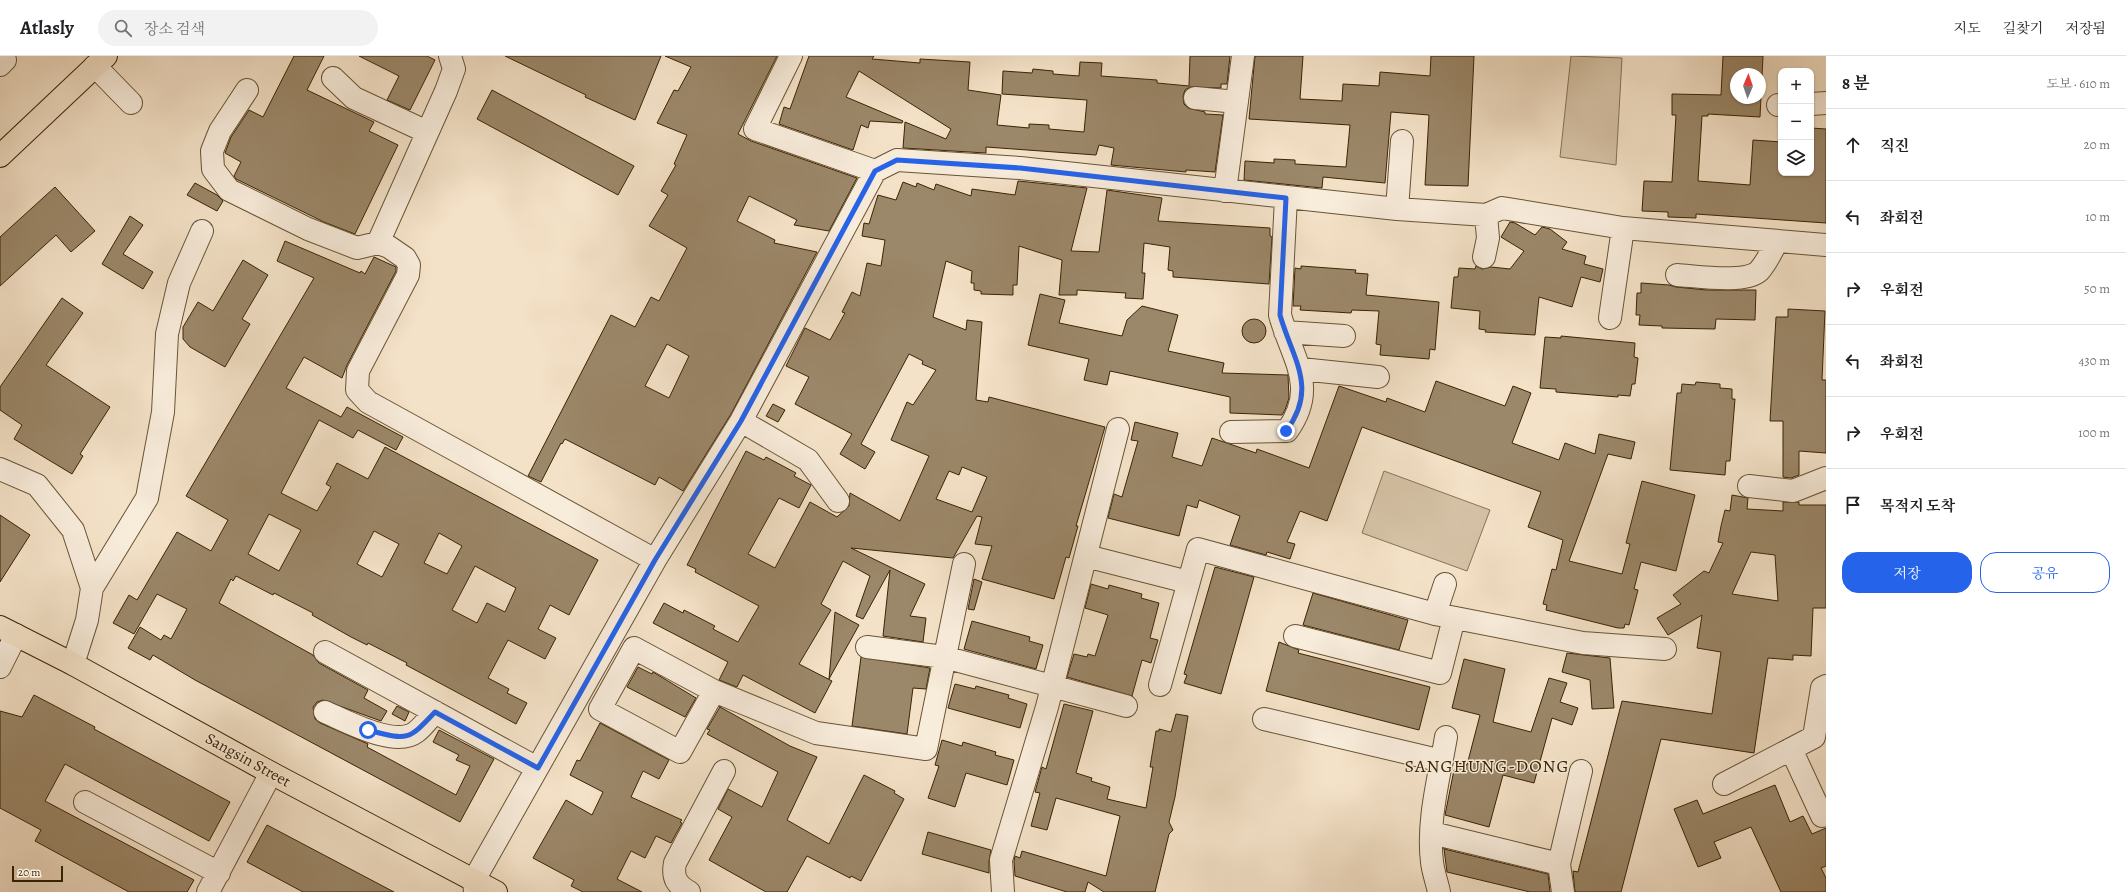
<!DOCTYPE html>
<html lang="ko">
<head>
<meta charset="utf-8">
<style>
  :root { --surface:#fff; --page:#f2f2f2; --text:#202124; --muted:#757577; --line:#e0e0e0; --accent:#2563eb }
  body { margin:0; font-family:Alegreya,"Noto Serif KR",serif; background:var(--page); color:var(--text) }
  .controls { position:absolute; right:12px; top:12px; display:grid; overflow:hidden; border-radius:8px; box-shadow:0 1px 3px #0004 }
  .controls button { width:36px; height:36px; display:grid; place-items:center; padding:0; border:0; border-bottom:1px solid var(--line); background:var(--surface); color:var(--text); font:20px sans-serif }
  .compass { position:absolute; left:1730px; top:12px; width:36px; height:36px; border-radius:50%; background:var(--surface); box-shadow:0 1px 3px #0004; rotate:2deg }
  .scale { position:absolute; left:12px; bottom:10px; width:51px; box-sizing:border-box; padding-left:4px; border:2px solid #3b2402; border-top:0; font-size:11px; line-height:14px; white-space:nowrap; color:#3b2402; -webkit-text-stroke:3px #f8ecdb; paint-order:stroke }
  .stop { position:absolute; width:12px; height:12px; margin:-9px; border:3px solid #2563eb; border-radius:50%; background:#fff }
  .stop.end { background:#2563eb; border-color:#fff; box-shadow:0 1px 4px #0008 }
  .list { margin:0; padding:0; list-style:none }
  h2 { display:flex; justify-content:space-between; align-items:center; height:52px; margin:0; padding:0 16px; font-size:17px }
  h2 small { font-size:13px; font-weight:400; color:var(--muted) }
  .list li { display:grid; grid-template-columns:26px 1fr auto; gap:12px; align-items:center; box-sizing:border-box; height:72px; padding:0 16px; border-top:1px solid var(--line) }
  .list b { display:block; font-size:15px; white-space:nowrap }
  .list em { font-size:13px; font-style:normal; color:var(--muted) }
  .actions { display:flex; gap:8px; padding:12px 16px }
  .actions a { flex:1; padding:9px 0; border:1px solid var(--accent); border-radius:16px; text-align:center; font-size:14px; color:var(--accent) }
  .actions .main { background:var(--accent); color:#fff }
  .icon { flex:none; width:22px; height:22px; fill:none; stroke:currentColor; stroke-width:2; stroke-linecap:round; stroke-linejoin:round }
  .map { position:relative; flex:none; width:1826px; height:836px; overflow:hidden }
  header { display:flex; align-items:center; gap:24px; box-sizing:border-box; height:56px; padding:0 20px; background:var(--surface); border-bottom:1px solid var(--line) }
  header strong { font-size:19px }
  nav { display:flex; gap:22px; margin-inline-start:auto; font-size:14px }
  .search { width:280px; height:36px; background:var(--page); display:flex; align-items:center; gap:10px; box-sizing:border-box; padding:0 14px; border-radius:22px; color:var(--muted); font-size:15px }
  main { display:flex }
  aside { flex:1; background:var(--surface) }
  .map>svg:first-child { display:block }
  .green { fill:#d5c2a6; stroke:#887354 }
  .building { fill:#9b8769; stroke:#3b2402; fill-rule:evenodd }
  .lines { fill:none; stroke-linecap:round; stroke-linejoin:round }
  .minor-casing { stroke:#695434; stroke-width:24 }
  .major-casing { stroke:#3b2402; stroke-width:24 }
  .minor { stroke:#f8ecdb; stroke-width:22 }
  .major { stroke:#f4e2c8; stroke-width:22 }
  .route { stroke:#2563eb; stroke-width:5 }
  .labels { text-anchor:middle; dominant-baseline:central; stroke-width:3; stroke-linejoin:round; paint-order:stroke }
  .street-label { font-size:16px; fill:#3b2402; stroke:#f8ecdb }
  .quarter-label { font-size:18px; letter-spacing:1px; fill:#3b2402; stroke:#f8ecdb }
</style>
</head>
<body>
<header>
<strong>Atlasly</strong>
<div class="search"><svg class="icon" aria-label="search" viewBox="0 0 24 24"><circle cx="10" cy="10" r="6"/><path d="M15 15l6 6"/></svg>장소 검색</div>
<nav><a>지도</a><a>길찾기</a><a>저장됨</a></nav>
</header>
<main>
<div class="map">
<svg width="1826" height="836" viewBox="0 0 1826 836">
  <rect width="100%" height="100%" fill="#f4e2c8"/>
  <filter id="stains"><feTurbulence type="fractalNoise" baseFrequency=".005" numOctaves="4"/><feColorMatrix values="0 0 0 0 .2 0 0 0 0 .09 0 0 0 0 .02 0 0 0 .5 -.17"/></filter>
  <radialGradient id="worn" r=".72"><stop offset=".6" stop-color="#630" stop-opacity="0"/><stop offset="1" stop-color="#630" stop-opacity=".3"/></radialGradient>
  <!-- green -->
  <path class="green" d="M 1571,0 L 1622,2 L 1616,109 L 1560,101 Z
    M 1384,415 L 1490,454 L 1467,515 L 1362,477 Z"/>
  <!-- building -->
  <path class="building" d="M 294,0 L 324,0 L 307,34 L 374,66 L 369,75 L 398,89 L 355,178 L 324,166 L 236,123 L 234,120 L 241,106 L 225,97 L 231,81 L 249,54 L 263,61 Z
    M 359,0 L 427,0 L 435,4 L 410,54 L 387,44 L 399,20 Z
    M 505,0 L 661,0 L 635,64 L 585,41 L 586,39 Z
    M 665,0 L 777,0 L 738,78 L 751,85 L 857,122 L 829,175 L 794,169 L 797,164 L 749,140 L 737,165 L 775,184 L 774,187 L 817,196 L 731,358 L 683,435 L 659,421 L 655,429 L 565,383 L 562,388 L 561,387 L 541,426 L 528,420 L 611,259 L 635,271 L 651,241 L 659,245 L 687,192 L 649,170 L 668,139 L 661,135 L 676,109 L 674,108 L 687,79 L 657,67 L 674,34 L 678,35 L 691,11 ZM 667,288 L 689,300 L 669,342 L 645,330 Z
    M 809,0 L 874,0 L 872,3 L 920,7 L 920,3 L 970,6 L 968,34 L 1001,39 L 997,69 L 1029,72 L 1029,68 L 1049,69 L 1049,73 L 1084,76 L 1087,44 L 1002,38 L 1003,15 L 1032,17 L 1033,13 L 1053,15 L 1053,18 L 1079,20 L 1080,6 L 1102,7 L 1101,20 L 1157,24 L 1157,27 L 1189,30 L 1190,0 L 1230,0 L 1227,28 L 1221,28 L 1221,32 L 1190,31 L 1185,34 L 1183,40 L 1184,48 L 1188,52 L 1205,56 L 1205,58 L 1223,59 L 1215,116 L 1186,114 L 1186,116 L 1111,109 L 1114,92 L 1099,89 L 1096,99 L 986,91 L 986,97 L 903,92 L 905,66 L 946,83 L 951,73 L 859,15 L 846,41 L 903,65 L 902,67 L 870,65 L 868,72 L 861,69 L 853,94 L 779,68 L 784,51 L 790,53 Z
    M 1255,0 L 1303,0 L 1300,43 L 1342,45 L 1343,28 L 1379,30 L 1380,16 L 1430,20 L 1431,0 L 1474,0 L 1468,130 L 1425,129 L 1429,59 L 1391,56 L 1385,127 L 1323,121 L 1322,132 L 1244,124 L 1245,105 L 1274,107 L 1274,103 L 1295,104 L 1295,108 L 1346,111 L 1350,69 L 1249,63 Z
    M 1723,0 L 1763,0 L 1760,61 L 1708,58 L 1708,60 L 1702,60 L 1698,125 L 1750,129 L 1753,84 L 1781,86 L 1781,117 L 1811,117 L 1811,72 L 1826,73 L 1826,167 L 1696,158 L 1696,162 L 1668,161 L 1668,156 L 1642,155 L 1644,125 L 1672,126 L 1676,59 L 1672,59 L 1672,38 L 1721,39 ZM 1736,18 L 1760,18 L 1760,42 L 1736,42 Z
    M 492,34 L 634,110 L 618,139 L 477,63 Z
    M 1018,125 L 1087,132 L 1071,195 L 1099,196 L 1107,134 L 1162,142 L 1158,165 L 1270,172 L 1270,180 L 1272,181 L 1269,228 L 1173,221 L 1173,215 L 1168,214 L 1170,191 L 1144,187 L 1142,217 L 1145,217 L 1143,243 L 1125,242 L 1126,237 L 1077,234 L 1077,239 L 1059,239 L 1062,204 L 1019,190 L 1017,229 L 1013,229 L 1013,239 L 981,238 L 981,235 L 974,234 L 974,227 L 971,227 L 972,215 L 946,205 L 933,261 L 966,274 L 967,264 L 982,266 L 976,344 L 988,346 L 989,341 L 1105,371 L 1076,470 L 1078,470 L 1069,502 L 1066,501 L 1054,543 L 982,523 L 992,490 L 975,488 L 982,461 L 977,460 L 953,502 L 851,492 L 925,528 L 910,560 L 926,562 L 923,586 L 883,580 L 890,514 L 863,563 L 856,560 L 870,520 L 843,505 L 821,548 L 831,554 L 799,608 L 832,625 L 815,657 L 743,619 L 737,631 L 719,624 L 728,606 L 653,567 L 664,547 L 683,557 L 684,554 L 715,570 L 713,573 L 738,586 L 759,550 L 695,516 L 696,513 L 687,509 L 746,395 L 764,404 L 766,401 L 796,417 L 794,420 L 811,429 L 799,452 L 779,442 L 748,498 L 775,512 L 810,446 L 837,461 L 849,450 L 850,437 L 900,465 L 929,400 L 891,384 L 907,346 L 913,349 L 936,314 L 922,308 L 923,305 L 909,298 L 861,388 L 875,396 L 865,413 L 840,398 L 852,378 L 795,348 L 809,321 L 786,310 L 805,272 L 830,284 L 845,257 L 842,256 L 852,236 L 860,240 L 867,207 L 881,210 L 885,184 L 862,180 L 864,167 L 869,168 L 878,139 L 896,144 L 903,126 L 916,131 L 917,127 L 934,134 L 936,128 L 971,140 L 972,133 L 1015,139 ZM 962,411 L 987,421 L 972,456 L 936,443 L 949,415 L 959,419 Z
    M 195,127 L 217,139 L 223,145 L 217,155 L 187,139 Z
    M 55,131 L 95,175 L 71,196 L 56,179 L 0,230 L 0,181 Z
    M 130,160 L 143,169 L 123,198 L 153,216 L 143,233 L 102,208 Z
    M 1510,166 L 1515,167 L 1535,179 L 1542,171 L 1550,173 L 1567,186 L 1562,193 L 1586,200 L 1584,208 L 1603,213 L 1600,226 L 1581,221 L 1572,251 L 1539,241 L 1535,279 L 1485,276 L 1486,274 L 1479,273 L 1480,255 L 1451,252 L 1454,221 L 1458,221 L 1459,212 L 1475,213 L 1476,210 L 1482,213 L 1491,211 L 1510,213 L 1524,195 L 1501,181 Z
    M 285,185 L 360,217 L 361,215 L 365,218 L 374,201 L 396,211 L 396,215 L 347,309 L 342,322 L 304,301 L 286,332 L 341,361 L 347,351 L 403,381 L 396,394 L 358,374 L 353,382 L 319,364 L 281,437 L 317,455 L 331,431 L 326,428 L 337,407 L 368,423 L 385,391 L 598,504 L 569,559 L 550,549 L 538,573 L 556,582 L 545,603 L 508,584 L 488,622 L 509,633 L 507,637 L 527,647 L 516,668 L 406,609 L 407,607 L 368,587 L 367,589 L 351,581 L 312,559 L 313,557 L 274,537 L 273,539 L 236,520 L 233,525 L 231,523 L 219,547 L 313,599 L 319,607 L 368,634 L 364,642 L 387,655 L 381,665 L 323,644 L 317,646 L 313,651 L 315,663 L 320,667 L 368,688 L 367,691 L 456,739 L 470,710 L 456,704 L 459,699 L 433,686 L 439,674 L 494,703 L 460,766 L 195,624 L 153,599 L 150,604 L 128,592 L 140,571 L 161,584 L 164,579 L 171,583 L 187,553 L 157,538 L 134,578 L 113,567 L 129,539 L 137,544 L 177,476 L 211,495 L 228,464 L 186,440 L 314,222 L 277,205 ZM 269,458 L 301,474 L 279,515 L 248,498 ZM 374,475 L 399,488 L 382,521 L 357,508 ZM 439,477 L 462,490 L 447,518 L 424,507 ZM 475,510 L 516,532 L 505,556 L 487,547 L 477,567 L 452,554 Z
    M 243,204 L 268,219 L 242,263 L 250,268 L 225,311 L 190,291 L 183,283 L 183,271 L 198,246 L 213,255 Z
    M 1301,210 L 1356,214 L 1355,217 L 1368,218 L 1366,239 L 1439,246 L 1435,294 L 1430,293 L 1429,303 L 1380,299 L 1381,289 L 1376,288 L 1379,255 L 1352,254 L 1351,257 L 1300,254 L 1301,250 L 1293,250 L 1295,212 L 1301,213 Z
    M 1641,227 L 1669,229 L 1676,231 L 1707,234 L 1756,234 L 1755,264 L 1716,263 L 1715,273 L 1662,272 L 1662,270 L 1639,269 L 1640,259 L 1636,259 L 1637,237 L 1641,237 Z
    M 1040,238 L 1065,244 L 1059,267 L 1122,280 L 1127,264 L 1142,250 L 1178,259 L 1168,295 L 1224,307 L 1222,317 L 1288,319 L 1289,342 L 1285,354 L 1282,359 L 1230,357 L 1230,341 L 1110,315 L 1107,329 L 1084,324 L 1089,303 L 1028,289 Z
    M 62,242 L 83,257 L 46,309 L 110,351 L 80,398 L 83,400 L 72,418 L 14,383 L 22,369 L 0,354 L 0,331 Z
    M 1788,253 L 1825,255 L 1822,324 L 1826,324 L 1826,397 L 1799,395 L 1799,419 L 1791,422 L 1783,421 L 1783,365 L 1770,365 L 1776,261 L 1788,261 Z
    M1242 275a12 12 0 1 1 24 0a12 12 0 1 1-24 0Z
    M 1561,280 L 1635,287 L 1634,301 L 1638,302 L 1635,328 L 1632,328 L 1630,340 L 1618,339 L 1618,341 L 1556,336 L 1556,333 L 1540,332 L 1545,281 L 1561,282 Z
    M 1436,325 L 1505,350 L 1513,330 L 1531,337 L 1512,387 L 1559,404 L 1565,387 L 1595,398 L 1599,378 L 1635,386 L 1631,403 L 1608,398 L 1569,505 L 1622,518 L 1630,488 L 1626,487 L 1642,425 L 1695,439 L 1676,515 L 1641,506 L 1634,533 L 1638,534 L 1629,569 L 1625,568 L 1624,572 L 1618,572 L 1546,554 L 1547,549 L 1543,548 L 1552,513 L 1556,514 L 1563,484 L 1528,471 L 1541,436 L 1362,371 L 1327,465 L 1300,455 L 1287,486 L 1295,488 L 1290,503 L 1267,496 L 1266,499 L 1230,489 L 1240,460 L 1199,444 L 1197,452 L 1187,449 L 1179,480 L 1108,462 L 1114,438 L 1122,441 L 1138,385 L 1131,384 L 1135,366 L 1178,377 L 1172,401 L 1202,410 L 1212,382 L 1256,397 L 1257,393 L 1309,412 L 1339,330 L 1386,346 L 1387,342 L 1425,356 Z
    M 1696,326 L 1720,328 L 1720,332 L 1732,333 L 1732,343 L 1735,343 L 1730,405 L 1726,405 L 1725,419 L 1670,414 L 1677,337 L 1681,337 L 1682,328 L 1695,329 Z
    M 773,348 L 785,354 L 778,366 L 766,360 Z
    M 1732,439 L 1748,442 L 1747,453 L 1783,455 L 1783,446 L 1799,446 L 1799,449 L 1826,449 L 1826,552 L 1813,552 L 1811,600 L 1793,599 L 1793,604 L 1768,602 L 1754,697 L 1661,683 L 1621,836 L 1575,836 L 1573,815 L 1578,816 L 1622,645 L 1712,658 L 1721,596 L 1697,592 L 1702,559 L 1668,579 L 1657,562 L 1681,548 L 1673,539 L 1704,515 L 1709,517 L 1723,487 L 1718,486 L 1721,470 L 1725,454 L 1730,455 ZM 1751,496 L 1775,499 L 1778,545 L 1732,538 Z
    M 0,459 L 30,479 L 0,526 Z
    M 1215,511 L 1254,521 L 1221,638 L 1184,627 L 1187,619 L 1184,618 Z
    M 974,523 L 982,526 L 974,554 L 968,553 Z
    M 1091,528 L 1108,533 L 1109,529 L 1142,538 L 1141,542 L 1159,547 L 1150,582 L 1158,584 L 1151,607 L 1142,604 L 1132,640 L 1067,621 L 1074,598 L 1087,601 L 1088,598 L 1095,600 L 1108,559 L 1085,552 Z
    M 1313,537 L 1408,564 L 1399,594 L 1303,569 Z
    M 835,556 L 859,569 L 829,623 Z
    M 972,565 L 1030,581 L 1029,585 L 1043,589 L 1036,613 L 964,593 Z
    M 1279,586 L 1299,594 L 1298,597 L 1430,631 L 1419,674 L 1266,635 Z
    M 1567,597 L 1610,602 L 1614,652 L 1592,653 L 1590,624 L 1562,616 Z
    M 861,601 L 930,612 L 926,633 L 913,632 L 907,678 L 852,670 Z
    M 1464,603 L 1505,613 L 1493,666 L 1531,676 L 1549,622 L 1567,627 L 1560,646 L 1578,652 L 1572,669 L 1552,662 L 1534,727 L 1503,719 L 1489,771 L 1445,759 L 1454,714 L 1457,714 L 1459,707 L 1467,709 L 1480,659 L 1452,652 Z
    M 638,611 L 652,618 L 653,616 L 696,642 L 685,661 L 627,631 Z
    M 955,628 L 975,633 L 976,630 L 1009,639 L 1008,642 L 1027,648 L 1020,672 L 948,652 Z
    M 34,639 L 95,671 L 94,673 L 230,746 L 209,785 L 65,708 L 45,745 L 194,824 L 187,836 L 129,836 L 35,785 L 41,774 L 0,752 L 0,655 L 22,661 Z
    M 1064,648 L 1093,655 L 1076,717 L 1092,722 L 1091,725 L 1110,731 L 1107,743 L 1146,752 L 1153,711 L 1150,711 L 1156,675 L 1159,675 L 1159,673 L 1171,676 L 1176,658 L 1188,660 L 1175,741 L 1169,766 L 1173,774 L 1169,778 L 1155,836 L 1104,836 L 1088,826 L 1085,836 L 1067,836 L 1015,820 L 1014,805 L 1015,800 L 1020,802 L 1022,795 L 1106,820 L 1120,760 L 1056,742 L 1047,774 L 1031,770 L 1040,737 L 1035,736 L 1042,711 L 1046,713 Z
    M 397,650 L 409,656 L 405,665 L 392,658 Z
    M 720,651 L 790,690 L 817,701 L 787,764 L 829,788 L 864,719 L 895,735 L 894,737 L 904,743 L 861,825 L 851,820 L 850,822 L 807,800 L 787,836 L 766,836 L 709,804 L 732,761 L 718,753 L 728,733 L 762,751 L 778,716 L 707,678 L 710,674 L 707,673 Z
    M 600,667 L 669,704 L 659,723 L 643,715 L 631,741 L 682,764 L 680,766 L 682,767 L 671,787 L 656,780 L 645,802 L 631,795 L 617,823 L 642,836 L 583,836 L 571,830 L 574,824 L 533,802 L 566,744 L 592,759 L 603,736 L 570,719 L 577,704 L 580,705 Z
    M 942,684 L 962,690 L 963,686 L 996,696 L 995,699 L 1014,704 L 1007,729 L 966,717 L 955,751 L 928,742 L 939,710 L 935,709 Z
    M 1775,729 L 1790,766 L 1803,760 L 1812,778 L 1826,772 L 1826,810 L 1821,812 L 1826,822 L 1826,836 L 1781,836 L 1751,771 L 1714,786 L 1721,802 L 1698,811 L 1674,753 L 1697,744 L 1703,758 Z
    M 267,769 L 394,836 L 303,836 L 247,806 Z
    M 928,776 L 991,794 L 989,805 L 989,817 L 922,798 Z
    M 1444,793 L 1548,818 L 1550,836 L 1530,836 L 1447,816 Z"/>
  <g class="lines">
    <defs>
      <path id="minor" d="M 791,0 L 755,73 L 875,115
        M 0,9 L 5,4
        M 95,10 L 131,47
        M 333,22 L 354,42 L 427,76
        M 247,34 L 220,75 L 212,95 L 213,113 L 229,134 L 308,173 L 357,192 L 378,187 L 389,191 L 405,202 L 409,209 L 408,219 L 358,315 L 357,334 L 368,346 L 655,504
        M 1195,42 L 1237,46
        M 1811,48 L 1826,47
        M 1778,49 L 1781,49
        M 1225,135 L 1243,0
        M 1397,153 L 1402,85
        M 378,187 L 446,35 L 454,13 L 450,0
        M 1484,201 L 1488,182 L 1486,159
        M 1677,219 C 1696,220 1745,228 1759,215 C 1767,206 1772,195 1777,185
        M 1610,262 L 1623,172
        M 1285,276 L 1344,280
        M 1301,313 L 1378,321
        M 741,365 L 808,404 L 838,445
        M 1231,376 L 1287,375 C 1319,331 1292,303 1280,259 L 1286,142
        M 0,413 L 37,429 L 73,474 L 92,532 L 87,564 L 73,608
        M 1749,430 L 1793,435 L 1826,422
        M 1086,500 L 1188,526
        M 92,532 L 147,442 L 163,356 L 167,278 L 179,227 L 202,175
        M 1435,558 L 1445,528
        M 1295,580 L 1440,617 L 1454,562
        M 867,591 L 944,601 L 1126,650
        M 325,596 L 537,712
        M 0,611 L 16,579
        M 1160,629 L 1198,493 L 1435,558 L 1583,587 L 1665,593
        M 714,635 L 680,696 L 600,653 L 634,592 L 714,635 L 816,677 L 926,693 L 964,508
        M 325,656 C 346,665 395,692 416,676 C 423,671 429,662 435,656
        M 1264,663 L 1442,705
        M 1791,693 L 1822,760
        M 1724,728 L 1814,681 L 1822,632 L 1826,630
        M 85,746 L 219,817
        M 1432,777 L 1559,808
        M 208,836 L 271,717
        M 475,836 L 474,824 L 655,504 L 741,365 L 875,115 L 897,104 L 1020,112 L 1397,153 L 1486,159 L 1502,152 L 1623,172 L 1826,189
        M 689,836 C 677,829 672,822 675,807 L 724,715
        M 1003,836 L 1001,804 L 1047,651 L 1118,373
        M 1439,836 C 1437,826 1433,816 1432,806 C 1427,765 1439,722 1446,681
        M 1563,836 L 1559,808 L 1581,715"/>
      <path id="major" d="M 0,100 L 106,0
        M 0,571 L 73,608 L 271,717 L 496,836"/>
    </defs>
    <!-- minor casing -->
    <use href="#minor" class="minor-casing"/>
    <!-- major casing -->
    <use href="#major" class="major-casing"/>
    <!-- minor -->
    <use href="#minor" class="minor"/>
    <!-- major -->
    <use href="#major" class="major"/>
  </g>
  <g class="lines">
    <!-- route -->
    <path class="route" d="M 368,674 C 407,684 407,686 435,656 L 538,712 L 655,504 L 741,365 L 875,115 L 897,104 L 1020,112 L 1286,142 L 1280,259 C 1292,302 1319,332 1286,375"/>
  </g>
  <g class="labels">
    <!-- street labels -->
    <g class="street-label">
      <text transform="translate(248 704) rotate(29)">Sangsin Street</text>
    </g>
    <!-- quarter labels -->
    <g class="quarter-label">
      <text x="1487" y="710">SANGHUNG-DONG</text>
    </g>
  </g>
  <rect width="100%" height="100%" filter="url(#stains)"/>
  <rect width="100%" height="100%" fill="url(#worn)"/>
</svg>
<div class="controls">
<button>+</button>
<button>−</button>
<button><svg class="icon" aria-label="layers" viewBox="0 0 24 24"><path d="M12 4l9 5-9 5-9-5zM3 14l9 5 9-5"/></svg></button>
</div>
<svg class="compass" viewBox="-18 -18 36 36"><path d="M0-13l5 13h-10z" fill="#e53935"/><path d="M0 13l5-13h-10z" fill="#757577"/></svg>
<div class="scale">20 m</div>
<div class="stop" style="left:368px;top:674px"></div>
<div class="stop end" style="left:1286px;top:375px"></div>
</div>
<aside>
<h2>8 분<small>도보 · 610 m</small></h2>
<ul class="list">
<li><svg class="icon" aria-label="ahead" viewBox="0 0 24 24"><path d="M12 20V5M6 11l6-6 6 6"/></svg><div><b>직진</b></div><em>20 m</em></li>
<li><svg class="icon" aria-label="left" viewBox="0 0 24 24"><path d="M17 20v-9H6M10 6l-5 5 5 5"/></svg><div><b>좌회전</b></div><em>10 m</em></li>
<li><svg class="icon" aria-label="right" viewBox="0 0 24 24"><path d="M7 20v-9h11M14 6l5 5-5 5"/></svg><div><b>우회전</b></div><em>50 m</em></li>
<li><svg class="icon" aria-label="left" viewBox="0 0 24 24"><path d="M17 20v-9H6M10 6l-5 5 5 5"/></svg><div><b>좌회전</b></div><em>430 m</em></li>
<li><svg class="icon" aria-label="right" viewBox="0 0 24 24"><path d="M7 20v-9h11M14 6l5 5-5 5"/></svg><div><b>우회전</b></div><em>100 m</em></li>
<li><svg class="icon" aria-label="arrive" viewBox="0 0 24 24"><path d="M6 21V4h12l-3 4 3 4H6"/></svg><div><b>목적지 도착</b></div></li>
</ul>
<div class="actions"><a class="main">저장</a><a>공유</a></div>
</aside>
</main>
</body>
</html>
